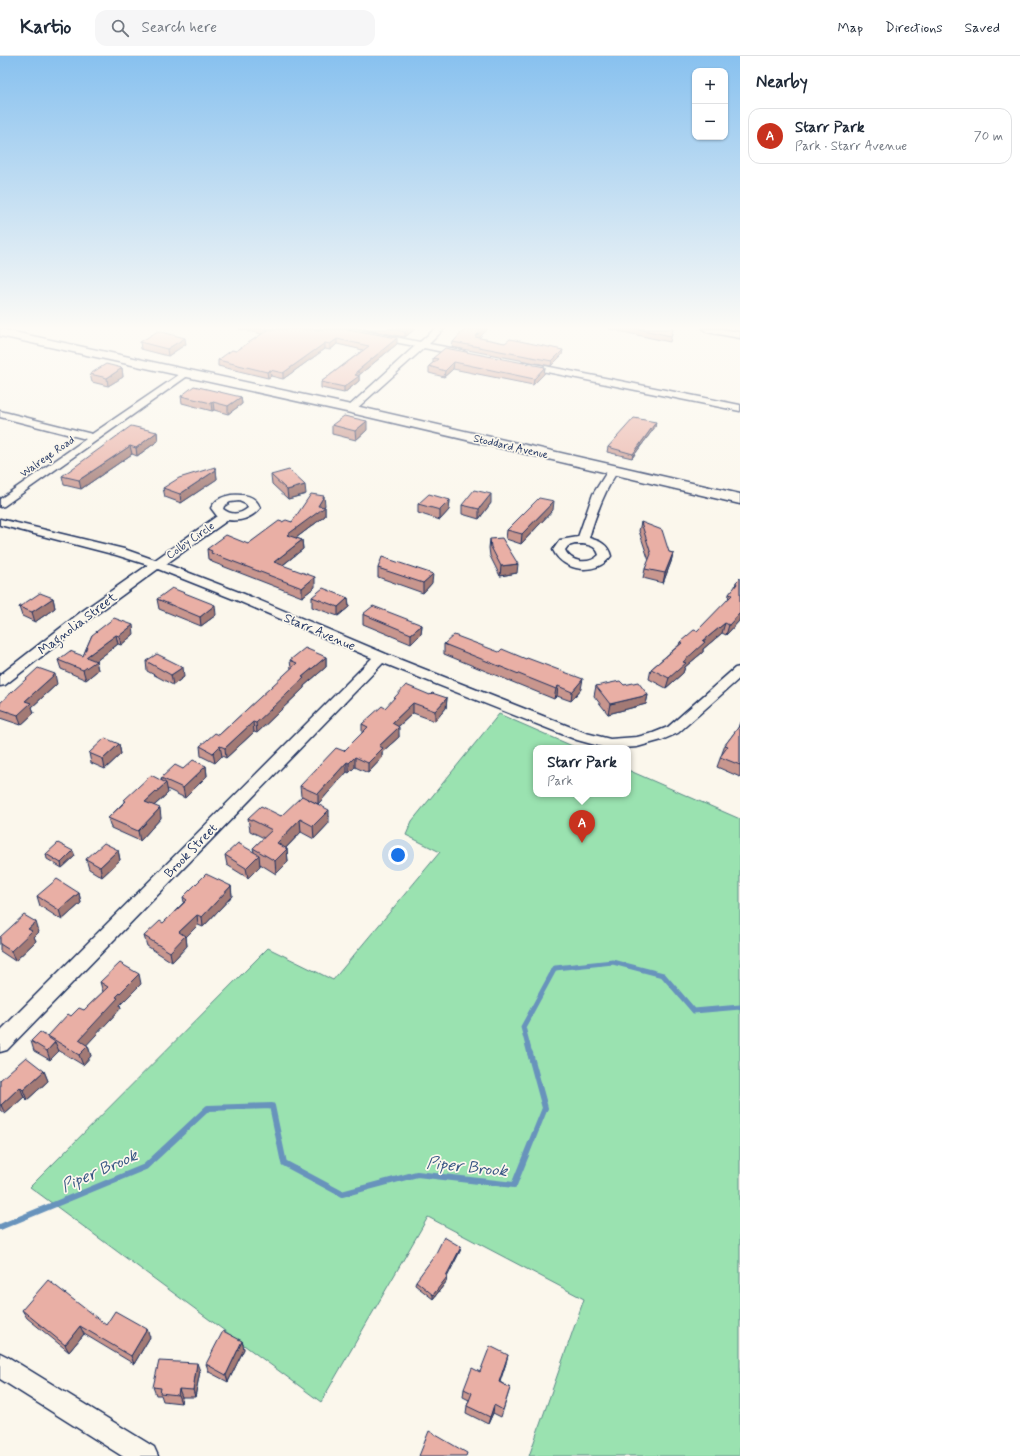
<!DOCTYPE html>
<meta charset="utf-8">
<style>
body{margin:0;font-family:Mynerve,sans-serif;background:#f6f6f7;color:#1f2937}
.controls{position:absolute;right:12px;top:12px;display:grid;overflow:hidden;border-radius:8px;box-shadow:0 1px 3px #0004}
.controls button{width:36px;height:36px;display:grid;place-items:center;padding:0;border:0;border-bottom:1px solid #e0e1e3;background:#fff;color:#1f2937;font:20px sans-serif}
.you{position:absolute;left:398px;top:799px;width:14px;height:14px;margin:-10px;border:3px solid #fff;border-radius:50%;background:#1a73e8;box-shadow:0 0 0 6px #1a73e833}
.badge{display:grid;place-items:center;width:26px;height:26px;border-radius:50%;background:#c8321e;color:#fff;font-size:13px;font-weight:700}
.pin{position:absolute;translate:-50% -33px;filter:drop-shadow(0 1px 2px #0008)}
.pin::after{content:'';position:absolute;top:21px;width:14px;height:12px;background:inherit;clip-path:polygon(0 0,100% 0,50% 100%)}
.popup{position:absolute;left:533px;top:689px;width:98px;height:52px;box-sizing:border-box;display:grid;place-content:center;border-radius:8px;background:#fff;filter:drop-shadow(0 1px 3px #0005);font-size:13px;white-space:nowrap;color:#747a83}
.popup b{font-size:15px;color:#1f2937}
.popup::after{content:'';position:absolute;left:50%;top:100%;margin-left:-8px;border:8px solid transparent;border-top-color:#fff}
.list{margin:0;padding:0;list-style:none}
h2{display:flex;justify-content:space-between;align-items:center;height:52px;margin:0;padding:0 16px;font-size:17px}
h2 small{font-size:13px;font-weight:400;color:#747a83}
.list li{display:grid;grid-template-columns:26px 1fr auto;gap:12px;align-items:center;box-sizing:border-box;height:56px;margin:0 8px 8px;padding:0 8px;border:1px solid #e0e1e3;border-radius:12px}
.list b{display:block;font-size:15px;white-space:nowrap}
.list p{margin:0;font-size:13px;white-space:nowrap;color:#747a83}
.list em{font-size:13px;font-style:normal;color:#747a83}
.icon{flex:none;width:22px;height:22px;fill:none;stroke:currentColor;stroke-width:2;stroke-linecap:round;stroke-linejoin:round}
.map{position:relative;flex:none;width:740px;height:1400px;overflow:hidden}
header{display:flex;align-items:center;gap:24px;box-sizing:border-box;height:56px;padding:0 20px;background:#fff;border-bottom:1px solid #e0e1e3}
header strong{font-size:19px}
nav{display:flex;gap:22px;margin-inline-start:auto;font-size:14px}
.search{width:280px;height:36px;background:#f6f6f7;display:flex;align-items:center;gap:10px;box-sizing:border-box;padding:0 14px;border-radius:12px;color:#747a83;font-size:15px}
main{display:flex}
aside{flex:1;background:#fff}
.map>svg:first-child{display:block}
</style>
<header>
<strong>Kartio</strong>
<div class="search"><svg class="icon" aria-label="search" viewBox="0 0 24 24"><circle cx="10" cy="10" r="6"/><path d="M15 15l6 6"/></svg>Search here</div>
<nav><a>Map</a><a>Directions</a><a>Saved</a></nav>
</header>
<main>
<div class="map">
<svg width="740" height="1400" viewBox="0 0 740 1400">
<rect width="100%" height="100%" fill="#fbf7ec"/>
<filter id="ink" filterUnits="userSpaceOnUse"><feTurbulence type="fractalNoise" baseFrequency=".025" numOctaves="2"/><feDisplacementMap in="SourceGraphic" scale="8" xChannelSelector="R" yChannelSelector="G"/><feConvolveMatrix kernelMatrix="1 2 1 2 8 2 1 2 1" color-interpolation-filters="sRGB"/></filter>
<g filter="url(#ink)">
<path fill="#9ae2b0" stroke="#5a8887" d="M499 658 577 692H536V738H628V714L740 763V1400H529L584 1243 428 1161 321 1346 30 1131 268 892 333 924 440 796 406 779 412 765Z"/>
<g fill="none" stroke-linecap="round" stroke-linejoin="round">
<path stroke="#6793bc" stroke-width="5" d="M530 998 523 971 555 912 613 906 663 919 694 955 740 951"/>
<path stroke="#6793bc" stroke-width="6" d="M0 1171 145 1111 208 1052 272 1050 284 1107 342 1138 417 1118 514 1129 545 1052 530 997"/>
<g stroke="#1b2f5e" stroke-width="3">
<path id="street" d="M338 273H355L420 286 435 273H444L429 288 462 294 467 297 462 300 424 292 354 355H348L346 353 348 351 415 290 342 276Z
M703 273H721L740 276V282L707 276Z
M525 306 740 349V355L522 311 520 309 522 307Z
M186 314 191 317 189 319 4 450 0 451V443L86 383 0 361V355L92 378Z
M614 410 619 413C605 434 596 457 589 482 600 485 608 488 611 500 597 520 563 516 553 494L560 484 578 481 593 438 610 411ZM575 488C585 488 596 488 599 499 589 509 571 507 565 494L568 490Z
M231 439C243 438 256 439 260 452 252 462 240 466 228 464L166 508 244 538 386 598 586 677 610 683 637 681 653 677 668 671 735 612 740 611V622L678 677 662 684 637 691 623 692H606L577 684 383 607 7 994 0 996V975L372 602 236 544 158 513 91 562 5 629 0 630V619L81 556 148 509 116 499 0 469V463L124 493 155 504 217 460 211 452C216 443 222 441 231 439ZM239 445 246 448 248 452C241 458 232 460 223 453L224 450 230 446Z
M0 1297 8 1301 154 1391 158 1400H122L0 1323Z"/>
</g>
<g stroke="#1b2f5e" stroke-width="3">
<path id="secondary" d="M0 273 351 349 740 438V448L351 357 0 280Z"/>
</g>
<use href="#street" fill="#fbf7ec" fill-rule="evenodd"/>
<use href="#secondary" fill="#fbf7ec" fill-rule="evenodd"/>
</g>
<path fill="#c8968e" stroke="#1b2f5e" d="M239 273H348L397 288 359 319V325L344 337 321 332V326L363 294 337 288 330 294 325 293 283 323 271 320 268 322 218 310V304L236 295 262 278Z
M363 273H415L405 281Z
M488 273 479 282 562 299 551 310 452 291 453 286Z
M609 273H673L670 286Z
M140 286 186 288 168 300 141 293Z
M433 302 545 311 544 318 533 329 453 313 444 321 429 317V310L433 307Z
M122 312 123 321 108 330 92 326 90 318Z
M181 340 241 341 242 348 228 358 214 354 212 355 182 347Z
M656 366 655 371 632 402 607 396 608 391Z
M332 369 367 374 356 384 332 378Z
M157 376 158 385 137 400 132 398 81 433 64 429 62 420Z
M216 414 217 423 181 447 165 441 163 432Z
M271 419 306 438 288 443 272 428Z
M450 444 449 454 440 464 418 457V448Z
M491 447 479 463 462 458V449Z
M325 449 324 451H325V460L296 482 302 484 303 493 283 509 315 531 302 541 212 506 211 504 208 503 207 493 248 488 282 466H292Z
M553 454 521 488 506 483 507 474Z
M641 466 669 496 673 497 671 506 663 527 643 522 645 513 649 505 639 475Z
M490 483 517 517 500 520 490 500 489 492Z
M378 512 432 527 423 537 378 521Z
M740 522V561L739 565 726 579 722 577 703 593V596L685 611 683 617 666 632 649 623 651 613 679 589 680 586 697 575 728 544 729 538 735 531 736 526Z
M312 541 348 542 349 551 338 560 312 551Z
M53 542 55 552 35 566 22 560 19 551Z
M157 543 216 559 201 570 159 553Z
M363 558 422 569 421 578 411 588 363 568Z
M134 578 121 589 118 588 96 605 98 614 86 624 61 613 58 604 83 600 92 579Z
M444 588 581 633 571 645 557 640 554 643 444 598Z
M326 601V611L304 630V632L257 677 254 676 226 702 222 700 215 707 201 700 200 690 219 679 291 613 290 604Z
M146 605 184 621 173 629 147 615Z
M57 628 32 651 34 657 21 669 0 662V647Z
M624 629 648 639 646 648 608 658 594 640 596 630Z
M430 639 447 642 446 652 435 665 413 657 398 671 399 681 382 696V702L368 717 355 711 349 717 347 716 318 748 301 740 300 730 344 695 362 677V668L385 652Z
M740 666V721L717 711 725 689 738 672Z
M119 688 121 698 105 713 91 707 89 697Z
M206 710 207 720 185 742 167 733 168 737 154 750 161 762 140 785 111 772 108 762 124 746V744L162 725 161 722 183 713Z
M281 760 329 767 314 783 301 776 286 792 287 793 288 806 276 818 260 808V810L248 822 227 809 225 799 254 796 253 792 264 782 250 775 248 762Z
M118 794 120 804 102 821 89 813 86 803Z
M46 798 75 800 62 812 47 803Z
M231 830 232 840 203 871 198 869 186 881 187 890 172 906 147 890 144 880 163 867 184 846 183 841Z
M79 837 81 847 62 864 40 850 37 840Z
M39 876 34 881 36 885 15 905 0 895V881Z
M100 926 141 928 120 949 121 952 86 989 88 990 91 1000 83 1009 58 994 59 995 50 1004 34 995 31 985 48 981V980L71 960 84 954 103 936Z
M44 1015 48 1025 27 1044 24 1041 5 1058 0 1054V1024Z
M461 1191 460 1195 447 1221 446 1226 433 1243 415 1229 416 1225Z
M22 1254 106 1269 150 1281 134 1308 84 1278 69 1296 27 1262Z
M242 1285 244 1293 228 1326 209 1316 206 1308Z
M506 1307 500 1326 510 1332 501 1361 493 1357 488 1368 466 1357 467 1350 469 1344 463 1341 464 1333 480 1316Z
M200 1315 195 1341H182L181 1347 163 1345 161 1339H156L153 1331Z"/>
<path fill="#a37a74" stroke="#1b2f5e" d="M408 273H415L405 281V276Z
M483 273H488L475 286V281Z
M185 282 186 288 168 300 167 293Z
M397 282V288L359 319V325L344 337V331L356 316Z
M337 283V288L330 294V288Z
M325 287V293L283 323V317Z
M563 294 562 299 551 310 552 305Z
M454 306 453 313 444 321 445 315Z
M545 311 544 318 533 329 534 323Z
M122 312 123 321 108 330 107 322Z
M270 314 271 320 268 322 267 316Z
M241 341 242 348 228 358V350Z
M213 346 214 354 212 355 211 347Z
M367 365V374L356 384 355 375Z
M656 366 655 371 632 402 633 398Z
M157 376 158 385 137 400 136 392Z
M130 390 132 398 81 433 79 424Z
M216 414 217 423 181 447 180 438Z
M305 429 306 438 288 443 287 434Z
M491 438V447L479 463V453Z
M324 440 325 449 323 452 325 451V460L288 488 287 479 318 450Z
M450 444 449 454 440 464V454Z
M554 445 553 454 521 488 522 478Z
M302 484 303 493 275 515 274 506Z
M673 497 671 506 663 527 665 517Z
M518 508 517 517 500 520 501 510Z
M433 518 432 527 423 537V527Z
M315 521V531L302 541V532Z
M53 542 55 552 35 566 32 556Z
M348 542 349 551 338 560V551Z
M215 549 216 559 201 570 200 561Z
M740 556V561L739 565 726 579 729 569Z
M725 567 722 577 703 593V596L685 611 683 617 666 632 669 622 683 606 703 585Z
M133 569 134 578 121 589 119 580Z
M422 569 421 578 411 588V578Z
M116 579 118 588 96 605 98 614 86 624 83 614 86 601Z
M326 601V611L304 630V632L257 677 256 667 302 621Z
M183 611 184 621 173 629 171 619Z
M55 618 57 628 32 651 34 657 21 669 18 659 25 645Z
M583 623 581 633 571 645 572 636Z
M558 630 557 640 554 643 556 633Z
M648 639 646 648 608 658 610 648Z
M447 642 446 652 435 665V655Z
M413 647V657L391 677 392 667Z
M253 666 254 676 226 702 225 692Z
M399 671V681L382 696V702L368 717V707L379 690Z
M119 688 121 698 105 713 103 703Z
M220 690 222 700 215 707 213 697Z
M355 701V711L349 717V707Z
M347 706V716L318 748V738Z
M206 710 207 720 185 742 183 732Z
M166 727 168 737 147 756 145 746Z
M160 752 161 762 140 785 138 775Z
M329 754V767L314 783 313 770Z
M300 763 301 776 278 800 277 787Z
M287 793 288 806 276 818 275 805Z
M118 794 120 804 102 821 100 811Z
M73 795 75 800 62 812 61 807Z
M259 799 260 810 248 822 246 812Z
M231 830 232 840 203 871 202 861Z
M79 837 81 847 62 864 59 854Z
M197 859 198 869 186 881 187 890 172 906 170 896 179 876Z
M36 866 39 876 34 881 36 885 15 905 11 895 28 873Z
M139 918 141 928 120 949 121 952 82 994 79 984 116 941Z
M55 986 59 995 50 1004 47 995Z
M88 990 91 1000 83 1009 79 999Z
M44 1015 48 1025 27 1044 23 1034Z
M20 1031 24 1041 5 1058 1 1049Z
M461 1191 460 1195 447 1221 446 1226 433 1243V1239L446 1220Z
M80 1270 84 1278 69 1296 65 1289Z
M147 1273 150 1281 134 1308 131 1300Z
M242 1285 244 1293 228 1326 226 1319Z
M508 1299 506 1307 497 1333 499 1326Z
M197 1307 200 1315 195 1341 193 1334Z
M179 1333 182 1341 181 1347 178 1339Z
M494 1349 493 1357 488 1368 490 1361Z"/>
<path fill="#e9afa5" stroke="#1b2f5e" d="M265 273H348L397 282 356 316H359L355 319 359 320 344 331 321 326 369 290 337 283 330 288 325 287 283 317 270 314 267 316 218 304 232 294 236 295 268 274Z
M391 273H408L405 276Z
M465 273H483L475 281 505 287 510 283 563 294 552 305 453 286Z
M638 273H673L671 280Z
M158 275 185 282 167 293 140 286Z
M445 292 545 311 534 323 454 306 445 315 429 310 438 303 433 302Z
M106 308 122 312 107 322 90 318Z
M194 330 241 341 228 350 213 346 211 347 181 340Z
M344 360 367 365 355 375 332 369Z
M634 362 656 366 633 398 608 391Z
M131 370 157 376 136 392 130 390 79 424 62 420Z
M215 411 216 414 180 438 163 432 179 422Z
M289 414 305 429 287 434 271 419Z
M474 434 491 438 479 453 462 449Z
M311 438 324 440 318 450 325 451 287 479 302 484 274 506 315 521 302 532 211 497 212 495 207 493 226 479 248 488 279 465 282 466 286 464 292 466Z
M429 438 450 444 440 454 418 448Z
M539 442 554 445 522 478 507 474Z
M641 466 662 474 669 496 673 497 665 517 645 513 651 498Z
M502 482 518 508 501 510 491 491 490 483Z
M382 501 433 518 423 527 378 512Z
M740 522V557L729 569 725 567 703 585 705 586 683 606 686 607 669 622 651 613 682 587 680 586 694 574 697 575 732 539 729 538 737 528 736 526Z
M172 532 215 549 200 561 157 543Z
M323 532 348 542 338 551 312 541Z
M40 537 53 542 32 556 19 551Z
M373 550 422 569 411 578 363 558Z
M114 562 133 569 119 580 116 579 86 601 96 605 83 614 58 604 70 595 83 600 92 579Z
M454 579 499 596 502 593 526 603 527 602 583 623 572 636 558 630 556 633 444 588Z
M305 592 326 601 302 621 304 622 256 667 253 666 225 692 220 690 213 697 200 690 215 677 219 679 297 607 290 604Z
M157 598 183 611 171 619 146 605Z
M38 612 55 618 25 645 31 647 18 659 0 653V647Z
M620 625 624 629 638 626 648 639 610 648 596 630Z
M406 629 430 639 432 637 447 642 435 655 413 647 392 667 399 671 379 690 383 692 368 707 355 701 349 707 347 706 318 738 300 730 336 692 344 695 368 671 362 668 382 650 385 652Z
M740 669V709L720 701 728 690 725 689Z
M105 682 119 688 103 703 89 697Z
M193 704 206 710 183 732 161 722 175 709 183 713Z
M151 719 166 727 145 746 160 752 138 775 108 762 126 745 124 744Z
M302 740 329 754 313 770 300 763 277 787 287 793 275 805 253 792 272 774 248 762 261 750 281 760Z
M58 787 73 795 61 807 46 798Z
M104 787 118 794 100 811 86 803Z
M238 787 259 799 246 812 225 799Z
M206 818 231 830 202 861 197 859 179 876 185 880 170 896 144 880 160 865 163 867 187 844 183 841Z
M57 823 79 837 59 854 37 840Z
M24 859 36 866 28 873 32 875 11 895 0 888V881Z
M120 907 139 918 116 941 118 942 79 984 88 990 79 999 48 980 68 958 71 960 79 952 84 954 108 931 100 926Z
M40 976 55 986 47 995 31 985Z
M26 1001 44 1015 23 1034 20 1031 1 1049H0V1024Z
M444 1181 461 1191 446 1220 447 1221 433 1239 416 1225 435 1199Z
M48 1224 106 1269 115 1255 147 1273 131 1300 80 1270 65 1289 22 1254Z
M223 1275 242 1285 226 1319 206 1308Z
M490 1290 508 1299 499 1326 510 1332 503 1354 494 1349 490 1361 467 1350 472 1337 464 1333 472 1312 480 1316Z
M159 1305 197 1307 193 1334 179 1333 178 1339 160 1337 161 1332 153 1331Z
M429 1375 467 1397 466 1400H419Z"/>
</g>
<linearGradient id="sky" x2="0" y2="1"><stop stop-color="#88c1ef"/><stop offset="0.58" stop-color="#fdfbf6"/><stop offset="1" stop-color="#fdfbf6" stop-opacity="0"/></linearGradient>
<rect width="740" height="469" fill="url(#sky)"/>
<g text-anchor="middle" stroke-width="3.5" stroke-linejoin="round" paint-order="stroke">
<g font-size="11" fill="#1b2f5e" stroke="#fbf7ec">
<text transform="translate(511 390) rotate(13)" y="4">Stoddard Avenue</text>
<text transform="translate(47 400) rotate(-35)" y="4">Walrege Road</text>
<text transform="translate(190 484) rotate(-35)" y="4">Colby Circle</text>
</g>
<g font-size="13" fill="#1b2f5e" stroke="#fbf7ec">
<text transform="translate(77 567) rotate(-37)" y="5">Magnolia Street</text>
<text transform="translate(320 575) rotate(23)" y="5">Starr Avenue</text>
<text transform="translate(190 794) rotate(-46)" y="5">Brook Street</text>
</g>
<g font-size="17" font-style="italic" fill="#3a5885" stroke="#fbf7ec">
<text transform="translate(467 1110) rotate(6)" y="6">Piper Brook</text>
<text transform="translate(99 1114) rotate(-24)" y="6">Piper Brook</text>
</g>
</g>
</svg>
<div class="controls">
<button>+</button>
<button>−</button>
</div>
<div class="you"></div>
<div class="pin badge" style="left:582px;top:787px">A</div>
<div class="popup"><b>Starr Park</b>Park</div>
</div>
<aside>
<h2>Nearby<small></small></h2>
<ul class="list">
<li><span class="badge">A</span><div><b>Starr Park</b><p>Park · Starr Avenue</p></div><em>70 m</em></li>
</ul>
</aside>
</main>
